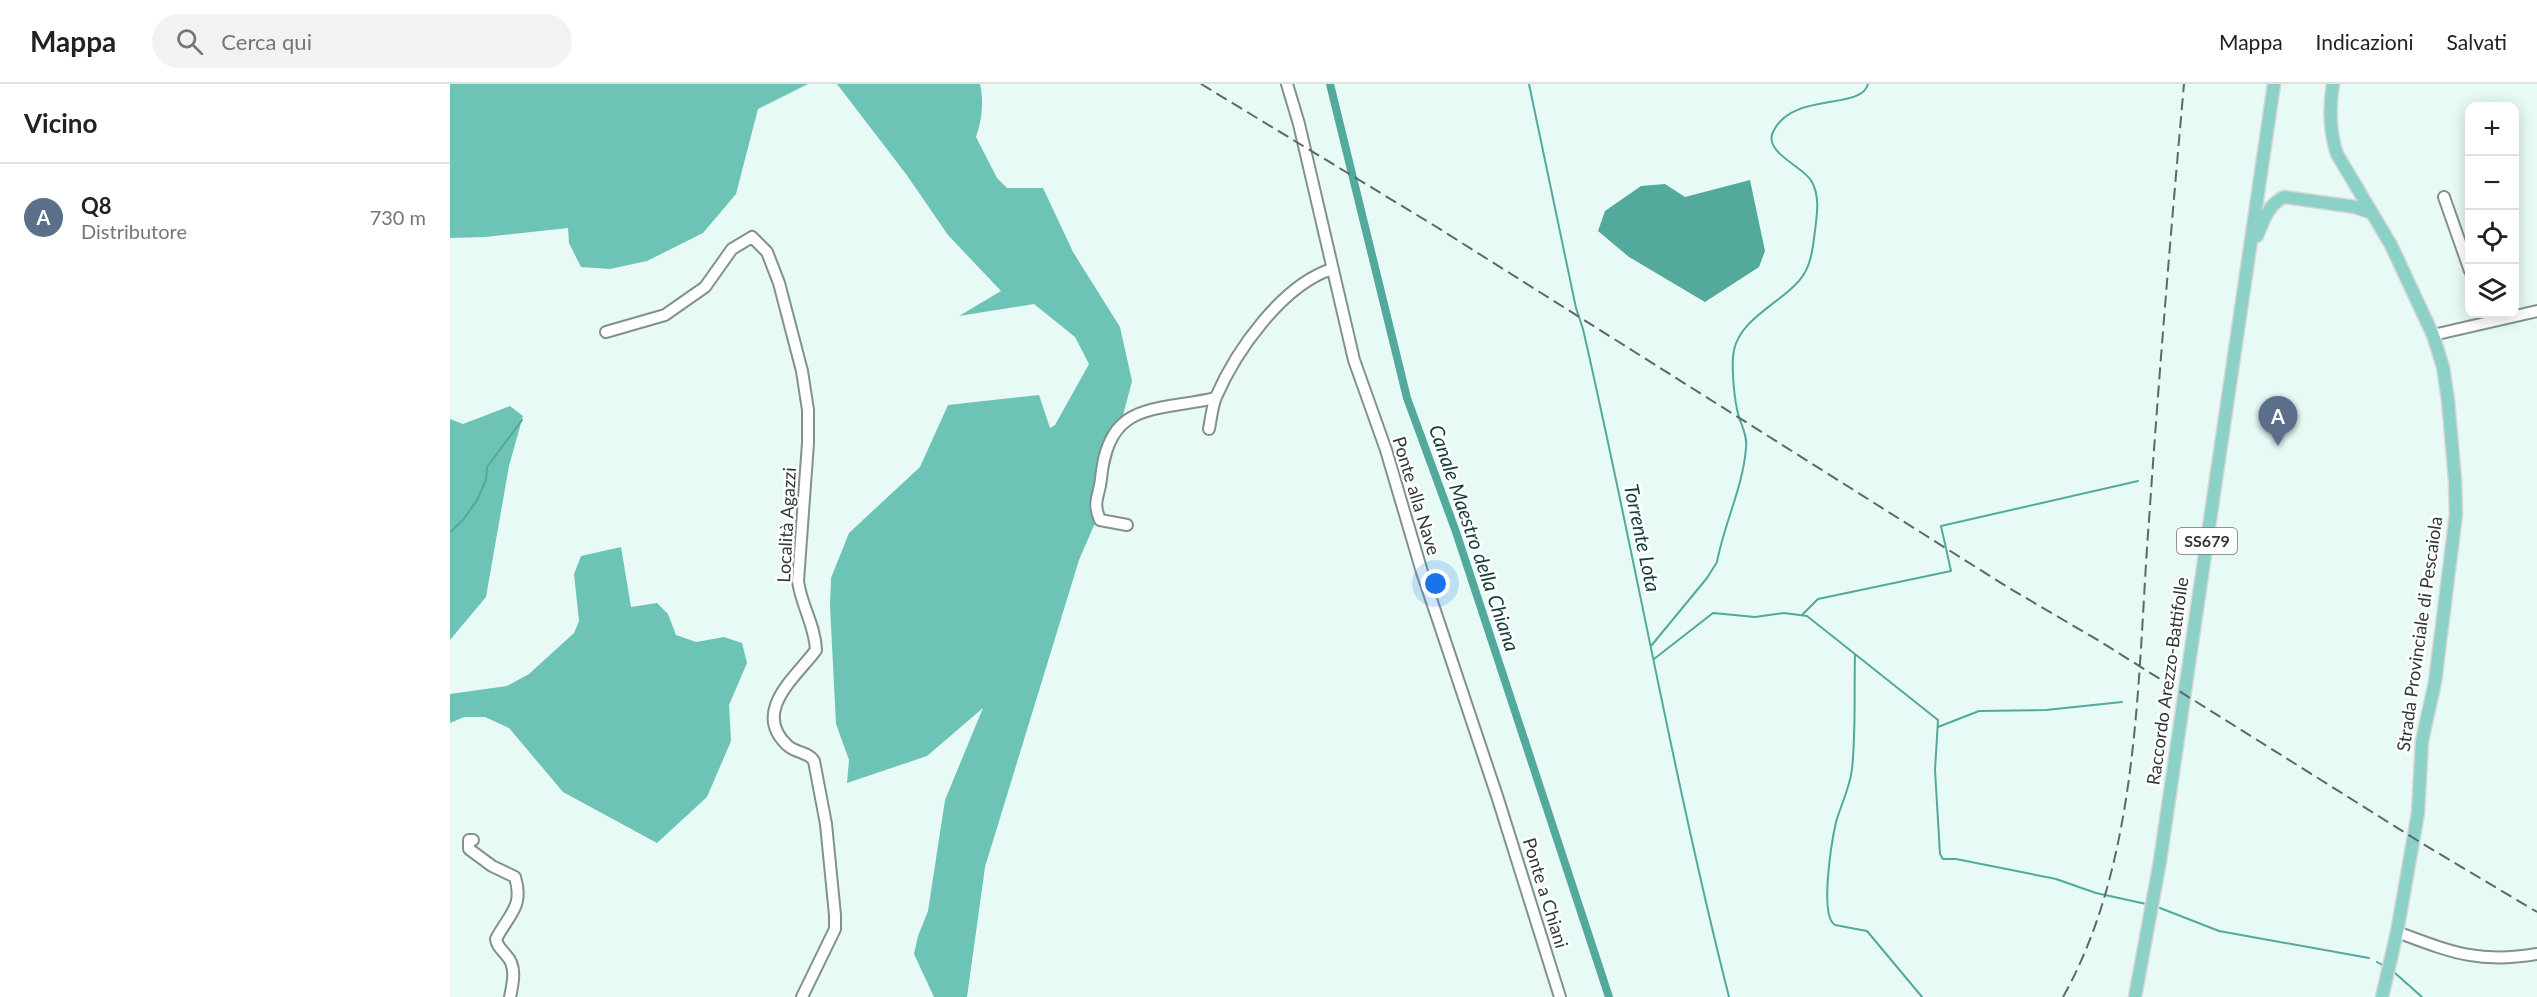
<!DOCTYPE html>
<html lang="it">
<meta charset="utf-8">
<style>
body{margin:0;font-family:Lato,sans-serif;background:#f2f2f2;color:#222}
.controls{position:absolute;right:18px;top:18px;display:grid;overflow:hidden;border-radius:12px;box-shadow:0 3px 15px #0003}
.controls button{width:54px;height:54px;display:grid;place-items:center;padding:0;border:0;border-bottom:2px solid #e0e0e0;background:#fff;color:#222;font:30px sans-serif}
.you{position:absolute;left:986px;top:500px;width:21px;height:21px;margin:-15px;border:4px solid #fff;border-radius:50%;background:#1a73e8;box-shadow:0 0 0 9px #1a73e833}
.badge{display:grid;place-items:center;width:39px;height:39px;border-radius:50%;background:#d93025;color:#fff;font-size:20px;font-weight:700}
.pin{position:absolute;translate:-50% -50px;filter:drop-shadow(0 2px 3px #0008)}
.pin::after{content:'';position:absolute;top:32px;width:21px;height:18px;background:inherit;clip-path:polygon(0 0,100% 0,50% 100%)}
.list{margin:0;padding:0;list-style:none}
h2{display:flex;justify-content:space-between;align-items:center;height:78px;margin:0;padding:0 24px;font-size:26px}
h2 small{font-size:20px;font-weight:400;color:#767676}
.list li{display:grid;grid-template-columns:39px 1fr auto;gap:18px;align-items:center;box-sizing:border-box;height:108px;padding:0 24px;border-top:2px solid #e0e0e0}
.list b{display:block;font-size:22px;white-space:nowrap}
.list p{margin:0;font-size:20px;white-space:nowrap;color:#767676}
.list em{font-size:20px;font-style:normal;color:#767676}
.icon{flex:none;width:33px;height:33px;fill:none;stroke:currentColor;stroke-width:2;stroke-linecap:round;stroke-linejoin:round}
.map{position:relative;flex:none;width:2087px;height:913px;overflow:hidden}
header{display:flex;align-items:center;gap:36px;box-sizing:border-box;height:84px;padding:0 30px;background:#fff;border-bottom:2px solid #e0e0e0}
header strong{font-size:28px}
nav{display:flex;gap:33px;margin-inline-start:auto;font-size:21px}
.search{width:420px;height:54px;background:#f2f2f2;display:flex;align-items:center;gap:15px;box-sizing:border-box;padding:0 21px;border-radius:33px;color:#767676;font-size:22px}
main{display:flex}
aside{flex:1;background:#fff}
.map>svg:first-child{display:block}
</style>
<header>
<strong>Mappa</strong>
<div class="search"><svg class="icon" aria-label="search" viewBox="0 0 24 24"><circle cx="10" cy="10" r="6"/><path d="M15 15l6 6"/></svg>Cerca qui</div>
<nav><a>Mappa</a><a>Indicazioni</a><a>Salvati</a></nav>
</header>
<main>
<aside>
<h2>Vicino<small></small></h2>
<ul class="list">
<li><span class="badge" style="background:#5c6f8a">A</span><div><b>Q8</b><p>Distributore</p></div><em>730 m</em></li>
</ul>
</aside>
<div class="map">
<svg width="2087" height="913" viewBox="0 0 2087 913">
<rect width="100%" height="100%" fill="#e7faf6"/>
<path fill="#6dc3b5" d="M0 0H358L308 25 286 110 253 149 197 177 160 185 131 183 119 159 118 144 35 153 0 154Z
M387 0H530C534 18 532 36 526 53L547 94 557 104H593L623 168 670 243 682 297 645 439 629 476 535 783 517 913H484L464 870 468 852 478 827 495 716 533 624 477 672 397 699 399 676 386 640 380 522 381 494 399 449 470 383 498 321 589 311 600 344 605 341 639 280 625 253 584 220 509 232 551 207 498 151 456 90Z
M60 322 73 332 59 382 36 513 0 556V335L13 340Z
M171 463 181 523 207 519 218 530 226 551 246 558 274 553 292 559 297 579 279 621 281 657 257 713 207 759 113 708 59 644 35 633H14L0 639V610L57 602 79 590 124 549 129 537 124 490 131 472Z"/>
<path fill="#52a99c" d="M1300 96 1315 167 1309 183 1255 218 1179 173 1148 147 1155 127 1191 102 1215 100 1235 113Z"/>
<g fill="none" stroke-linecap="round" stroke-linejoin="round">
<path stroke="#52a99c" stroke-width="2" d="M1079 0 1126 224 1133 245C1184 467 1223 692 1279 913
M0 448 13 436 27 416 36 396 37 383 72 336
M1352 531 1368 515 1501 487 1491 442 1688 397
M1201 562 1257 494 1267 478C1274 440 1293 403 1296 364 1298 350 1289 338 1287 325 1284 311 1281 280 1284 266 1291 232 1338 216 1354 190 1362 177 1363 161 1365 147 1367 130 1370 113 1362 98 1355 83 1313 69 1323 48 1342 7 1411 27 1418 0
M1405 570C1404 608 1406 647 1402 685 1400 703 1391 721 1386 738 1382 756 1369 832 1385 841L1417 847 1472 913
M1204 575 1263 529 1305 533 1334 529 1357 532 1488 636 1485 686 1490 770 1493 775H1506L1606 795 1646 809 1696 820
M1488 643 1529 627 1596 626 1672 618
M1710 824 1769 847 1919 874
M1927 878 1934 882
M1945 889 1972 913"/>
<path stroke="#52a99c" stroke-width="8" d="M880 0 957 314 1006 448 1159 913"/>
<g stroke="#81928e" stroke-width="14">
<path id="minor" d="M837 0 849 40 904 276 936 366 972 488 1048 715 1110 913
M1994 113 2020 187
M156 248 215 231 255 203 282 165 302 153 317 168 329 199 352 287 358 326V359L348 497C351 521 365 541 366 566 347 592 301 627 337 661 345 669 359 668 364 677L376 740 385 831V845L352 913
M1983 251 2087 227
M759 345C761 335 762 323 766 313 786 267 832 201 882 185
M677 441 650 436C642 417 649 414 651 395 658 316 705 328 765 314
M23 756H19V765L42 782 65 793C74 823 59 830 46 855 47 862 51 865 56 871 67 882 63 899 60 913
M1947 848C2001 868 2028 880 2087 870"/>
</g>
<g stroke="#d6d7d7" stroke-width="15">
<path id="major" d="M1883 0C1879 24 1879 46 1887 70L1941 161 1983 251 1993 283 1998 316 2005 396 2006 430 1985 598 1972 657 1968 729 1947 848 1932 913
M1807 152C1814 136 1817 122 1834 113L1905 123 1922 129
M1685 913 1710 777 1824 0"/>
</g>
<use href="#minor" stroke="#fff" stroke-width="10"/>
<use href="#major" stroke="#8bd1c7" stroke-width="12"/>
<path stroke="#5e6866" stroke-width="2" stroke-dasharray="12 6" stroke-linecap="butt" d="M751 0 985 142 1559 504 1651 558 1973 760 2087 828
M1613 913C1691 774 1687 592 1699 436 1709 291 1721 145 1734 0"/>
</g>
<g text-anchor="middle" stroke-width="5" stroke-linejoin="round" paint-order="stroke">
<rect fill="#fff" stroke="#6f7473" stroke-width="1.5" x="1727" y="444" width="60" height="26" rx="4.5"/>
<g font-size="16" font-weight="bold" fill="#313837">
<text x="1757" y="463">SS679</text>
</g>
<g font-size="18" fill="#313837" stroke="#fff">
<text transform="translate(966 412) rotate(73)" y="6">Ponte alla Nave</text>
<text transform="translate(337 441) rotate(-87)" y="6">Località Agazzi</text>
<text transform="translate(1970 550) rotate(-82)" y="6">Strada Provinciale di Pescaiola</text>
<text transform="translate(1718 597) rotate(-82)" y="6">Raccordo Arezzo-Battifolle</text>
<text transform="translate(1095 809) rotate(73)" y="6">Ponte a Chiani</text>
</g>
<g font-size="20" font-style="italic" fill="#153d38" stroke="#fff">
<text transform="translate(1024 454) rotate(71)" y="7">Canale Maestro della Chiana</text>
<text transform="translate(1192 454) rotate(78)" y="7">Torrente Lota</text>
</g>
</g>
</svg>
<div class="controls">
<button>+</button>
<button>−</button>
<button><svg class="icon" aria-label="locate" viewBox="0 0 24 24"><circle cx="12" cy="12" r="6"/><path d="M12 2v4M12 18v4M2 12h4M18 12h4"/></svg></button>
<button><svg class="icon" aria-label="layers" viewBox="0 0 24 24"><path d="M12 4l9 5-9 5-9-5zM3 14l9 5 9-5"/></svg></button>
</div>
<div class="you"></div>
<div class="pin badge" style="left:1828px;top:362px;background:#5c6f8a">A</div>
</div>
</main>
